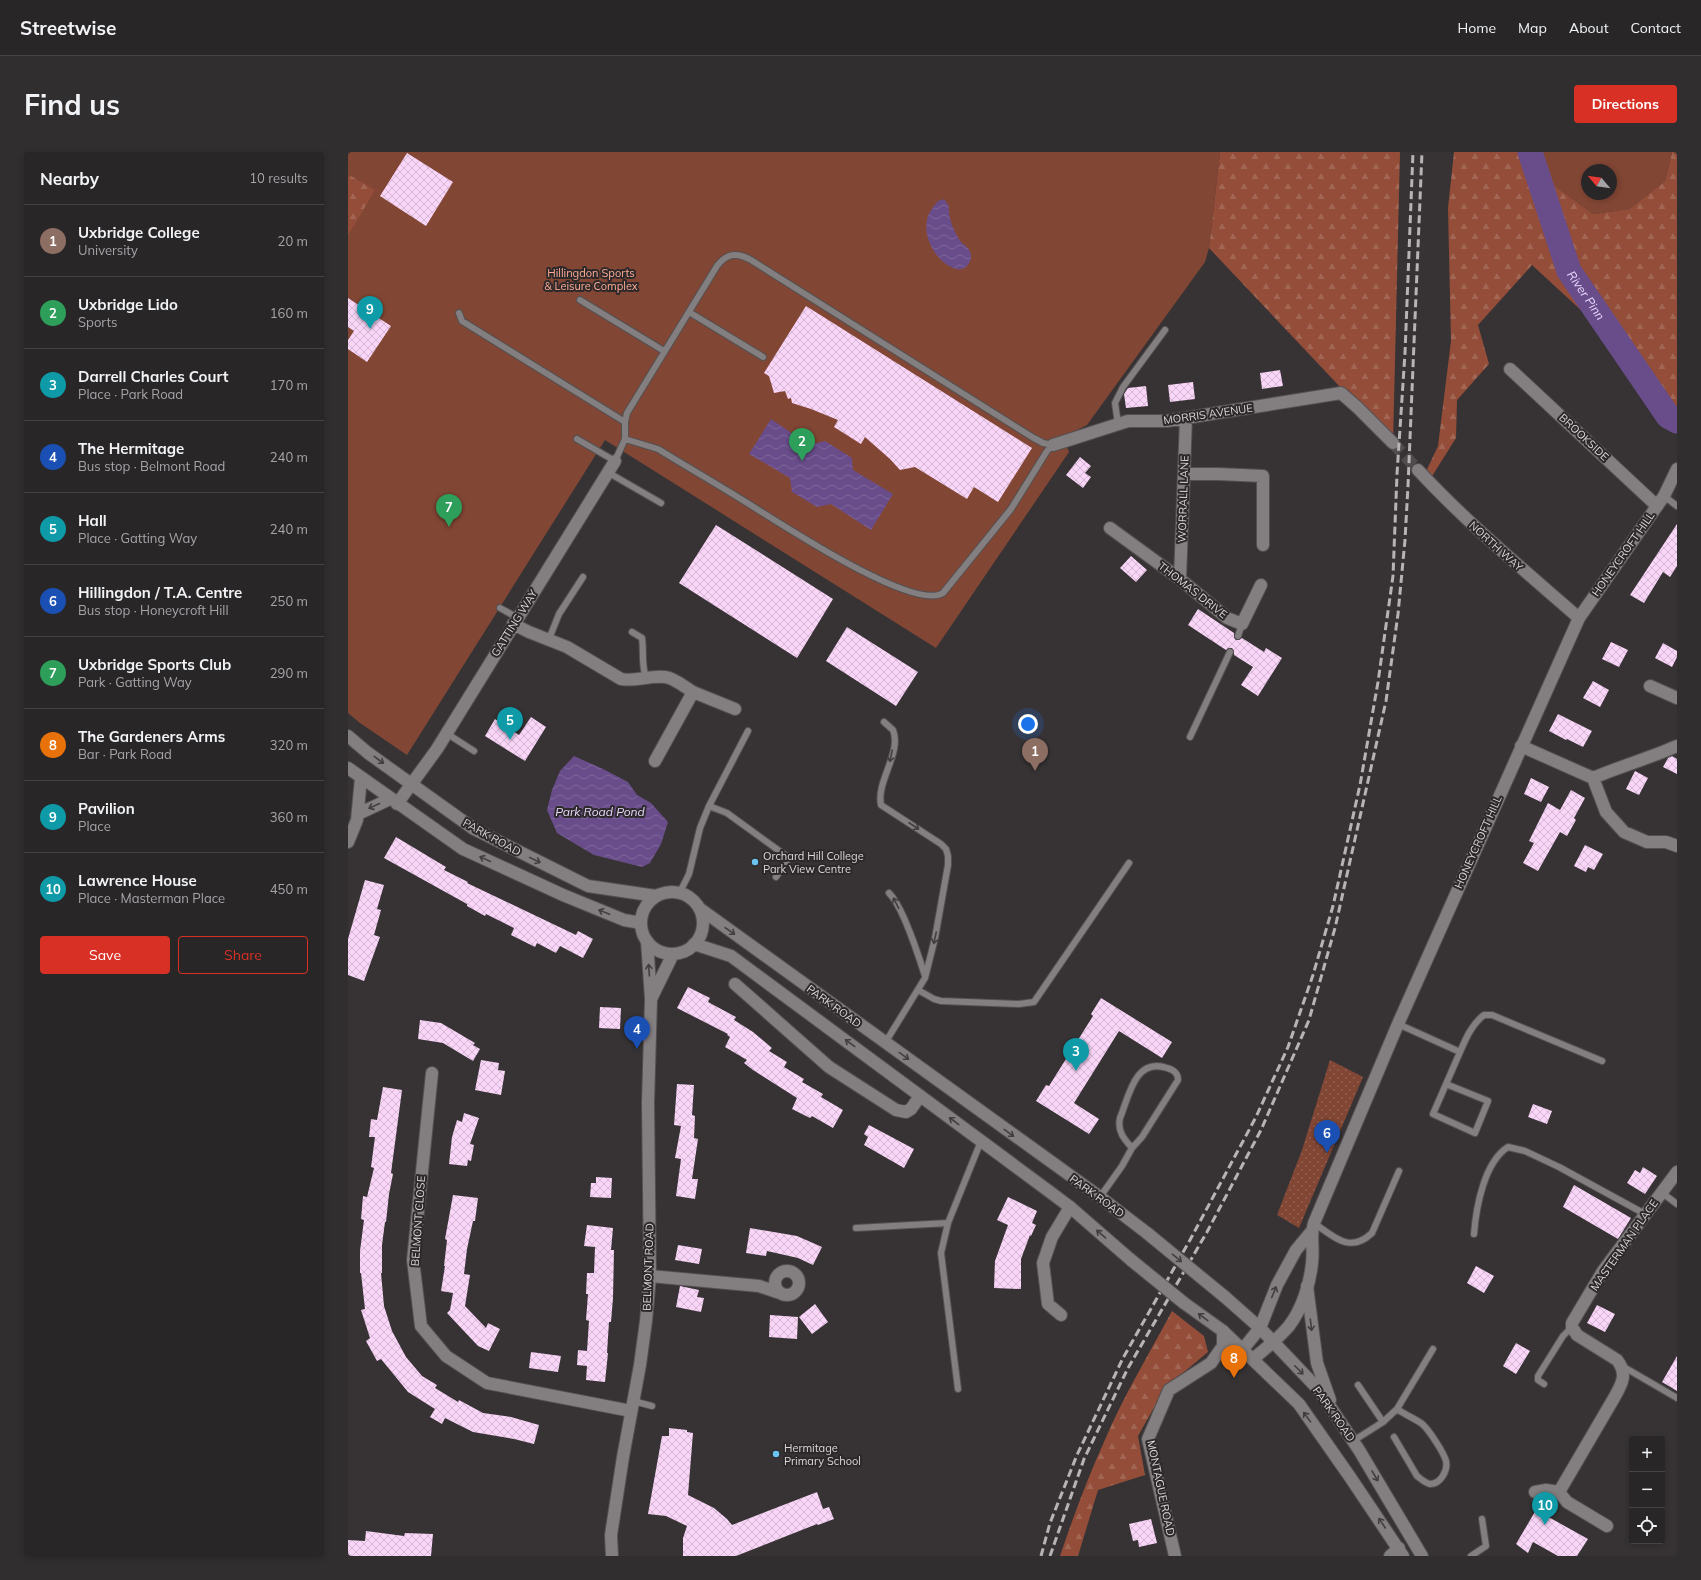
<!DOCTYPE html>
<meta charset="utf-8">
<style>
body{margin:0;font-family:Mulish,sans-serif;background:#312e30;color:#f1f3f6}
.controls{position:absolute;right:12px;bottom:12px;display:grid;overflow:hidden;border-radius:4px;box-shadow:0 2px 6px #0003}
.controls button{width:36px;height:36px;display:grid;place-items:center;padding:0;border:0;border-bottom:1px solid #454345;background:#292628;color:#f1f3f6;font:20px sans-serif}
.compass{position:absolute;left:1233px;top:12px;width:36px;height:36px;border-radius:50%;background:#292628;box-shadow:0 2px 6px #0003;rotate:299deg}
.you{position:absolute;left:680px;top:572px;width:14px;height:14px;margin:-10px;border:3px solid #fff;border-radius:50%;background:#1a73e8;box-shadow:0 0 0 6px #1a73e833}
.badge{display:grid;place-items:center;width:26px;height:26px;border-radius:50%;background:#d93025;color:#fff;font-size:13px;font-weight:700}
.pin{position:absolute;translate:-50% -33px;filter:drop-shadow(0 1px 2px #0008)}
.pin::after{content:'';position:absolute;top:21px;width:14px;height:12px;background:inherit;clip-path:polygon(0 0,100% 0,50% 100%)}
.list{margin:0;padding:0;list-style:none}
h2{display:flex;justify-content:space-between;align-items:center;height:52px;margin:0;padding:0 16px;font-size:17px}
h2 small{font-size:13px;font-weight:400;color:#a5a5a8}
.list li{display:grid;grid-template-columns:26px 1fr auto;gap:12px;align-items:center;box-sizing:border-box;height:72px;padding:0 16px;border-top:1px solid #454345}
.list b{display:block;font-size:15px;white-space:nowrap}
.list p{margin:0;font-size:13px;white-space:nowrap;color:#a5a5a8}
.list em{font-size:13px;font-style:normal;color:#a5a5a8}
.actions{display:flex;gap:8px;padding:12px 16px}
.actions a{flex:1;padding:9px 0;border:1px solid #d93025;border-radius:4px;text-align:center;font-size:14px;color:#d93025}
.actions .main{background:#d93025;color:#fff}
.icon{flex:none;width:22px;height:22px;fill:none;stroke:currentColor;stroke-width:2;stroke-linecap:round;stroke-linejoin:round}
.map{position:relative;flex:none;width:1329px;height:1404px;overflow:hidden;border-radius:4px}
header{display:flex;align-items:center;gap:24px;box-sizing:border-box;height:56px;padding:0 20px;background:#292628;border-bottom:1px solid #454345}
header strong{font-size:19px}
nav{display:flex;gap:22px;margin-inline-start:auto;font-size:14px}
.intro{display:flex;align-items:center;justify-content:space-between;box-sizing:border-box;height:96px;padding:0 24px}
h1{margin:0;font-size:28px}
.button{padding:10px 18px;border-radius:4px;background:#d93025;color:#fff;font-size:14px;font-weight:700}
main{display:flex;gap:24px;padding:0 24px}
aside{flex:1;background:#292628;border-radius:4px;box-shadow:0 2px 6px #0003}
.map>svg:first-child{display:block}
</style>
<header>
<strong>Streetwise</strong>
<nav><a>Home</a><a>Map</a><a>About</a><a>Contact</a></nav>
</header>
<div class="intro"><h1>Find us</h1><a class="button">Directions</a></div>
<main>
<aside>
<h2>Nearby<small>10 results</small></h2>
<ul class="list">
<li><span class="badge" style="background:#8d6e63">1</span><div><b>Uxbridge College</b><p>University</p></div><em>20 m</em></li>
<li><span class="badge" style="background:#2e9e5b">2</span><div><b>Uxbridge Lido</b><p>Sports</p></div><em>160 m</em></li>
<li><span class="badge" style="background:#0f9aa8">3</span><div><b>Darrell Charles Court</b><p>Place · Park Road</p></div><em>170 m</em></li>
<li><span class="badge" style="background:#1a4fb4">4</span><div><b>The Hermitage</b><p>Bus stop · Belmont Road</p></div><em>240 m</em></li>
<li><span class="badge" style="background:#0f9aa8">5</span><div><b>Hall</b><p>Place · Gatting Way</p></div><em>240 m</em></li>
<li><span class="badge" style="background:#1a4fb4">6</span><div><b>Hillingdon / T.A. Centre</b><p>Bus stop · Honeycroft Hill</p></div><em>250 m</em></li>
<li><span class="badge" style="background:#2e9e5b">7</span><div><b>Uxbridge Sports Club</b><p>Park · Gatting Way</p></div><em>290 m</em></li>
<li><span class="badge" style="background:#e8710a">8</span><div><b>The Gardeners Arms</b><p>Bar · Park Road</p></div><em>320 m</em></li>
<li><span class="badge" style="background:#0f9aa8">9</span><div><b>Pavilion</b><p>Place</p></div><em>360 m</em></li>
<li><span class="badge" style="background:#0f9aa8">10</span><div><b>Lawrence House</b><p>Place · Masterman Place</p></div><em>450 m</em></li>
</ul>
<div class="actions"><a class="main">Save</a><a>Share</a></div>
</aside>
<div class="map">
<svg width="1329" height="1404" viewBox="0 0 1329 1404">
<defs>
<pattern id="forest-firs" width="22" height="20" patternUnits="userSpaceOnUse"><rect width="22" height="20" fill="#944d38"/><path d="M5 1l3.5 6h-7zM16 11l3.5 6h-7z" fill="#a26654"/></pattern>
<pattern id="garden-dots" width="8" height="8" patternUnits="userSpaceOnUse"><rect width="8" height="8" fill="#824634"/><path d="M2 2h.1M6 6h.1" fill="none" stroke="#936051" stroke-width="1.8" stroke-linecap="round"/></pattern>
<pattern id="water-waves" width="16" height="10" patternUnits="userSpaceOnUse"><rect width="16" height="10" fill="#694d8a"/><path d="M0 5q4-4 8 0t8 0" fill="none" stroke="#7e669a"/></pattern>
<pattern id="building-cross-hatch" width="8" height="8" patternUnits="userSpaceOnUse"><rect width="8" height="8" fill="#f9d5f8"/><path d="M0 0l8 8M0 8l8-8" fill="none" stroke="#d4b7d3"/></pattern>
</defs>
<rect width="100%" height="100%" fill="#373335"/>
<path fill="#824634" fill-rule="evenodd" d="M0 0H872L861 96 857 110 739 273 715 285 721 300 588 496 257 288 59 603 12 571 0 561V84L26 38 0 22Z
M1192 0H1324L1317 29 1281 57 1245 62 1203 31ZM1239 18H1263V42H1239Z"/>
<path fill="url(#forest-firs)" d="M872 0H1052L1045 291 861 96Z
M1106 0H1192L1203 31 1245 62 1281 57 1317 29 1324 0H1329V276L1272 194 1184 113 1130 173 1141 212 1109 248 1108 286 1081 329 1076 324 1090 294 1103 189 1100 56Z
M0 22 27 38 0 84Z
M824 1159 856 1184 860 1200 817 1236 790 1284 797 1323 750 1338 730 1404H712C725 1366 739 1327 756 1290 775 1245 801 1202 824 1159Z"/>
<path fill="url(#garden-dots)" d="M982 908 1015 925 951 1076 929 1063 954 998Z"/>
<path fill="url(#water-waves)" d="M596 47 601 54C599 63 607 83 614 91 617 94 621 96 622 100 626 108 618 120 608 117 589 111 575 87 579 68 580 61 586 54 590 49Z
M423 267 461 293 477 289 504 306 505 318 545 342 523 378 483 352 469 355 444 340 442 326 401 302Z
M226 604 255 617 280 630 289 643 303 651 320 670 313 692 302 711 294 715 246 703 209 681 199 658 204 638 212 619Z"/>
<g fill="none" stroke-linecap="round" stroke-linejoin="round">
<path stroke="#694d8a" stroke-width="25" id="s1" d="M1182 0 1221 119 1320 264 1329 269"/>
</g>
<path fill="url(#building-cross-hatch)" d="M59 1 105 30 78 74 32 44Z
M0 146 43 174 19 210 0 197V188L6 179 0 175Z
M458 154 684 296 650 350 626 335 619 347 567 315 552 318 542 307 517 285 513 292 486 275 490 268 463 257 444 251 443 246 440 247 437 239 426 241 421 224 416 221Z
M932 218 935 234 914 237 912 221Z
M845 230 847 247 822 250 820 233Z
M798 234 800 254 778 256 776 242 780 236Z
M732 305 743 314 737 321 743 325 735 336 718 323Z
M1329 372V414L1322 425 1315 420 1296 451 1282 443Z
M368 373 485 447 449 506 331 431Z
M783 404 799 418 788 430 772 416Z
M850 457 886 481V485L888 488H891L894 486 916 500 918 496 934 506 910 544 893 533 905 515 886 503V499L884 496H881L878 498 840 473Z
M499 475 570 520 548 554 478 509Z
M1263 490 1280 498 1271 515 1254 507Z
M1315 491 1329 499V505L1324 515 1307 506Z
M1245 529 1261 538 1252 555 1235 546Z
M1210 562 1244 579 1235 595 1219 587 1218 588 1201 579Z
M183 565 198 575 177 609 137 584 147 567 171 583Z
M1324 604 1329 607V622L1315 615 1320 606Z
M1287 619 1300 626 1291 643 1278 637Z
M1183 626 1201 635 1193 650 1176 642Z
M1223 638 1237 646 1226 666 1228 668 1219 684 1212 680 1190 719 1175 711 1186 691 1181 689 1200 651 1212 658Z
M48 685 98 715 96 718 120 730 119 731 228 783 230 779 245 787 235 806 212 794 208 801 189 791 187 795 163 783 166 776 138 762 137 764 119 754V752L36 706Z
M1237 693 1255 702 1246 718 1240 715 1238 720 1226 714Z
M17 728 36 733 29 757 33 758 26 783 32 785 16 829 0 823V787Z
M340 835 362 846 360 850 388 865 386 868 405 880 424 896 421 899 439 910 436 915 456 927 454 930 475 942 473 945 495 958 485 976 464 964 462 966 444 957 449 946 405 918 396 911 399 908 377 895 382 885 379 883 380 882 329 856Z
M753 846 824 890 814 906 771 879 726 951 751 967 741 982 688 949 698 933 701 934 745 864 743 862Z
M252 855 273 856 272 877 251 876Z
M72 868 93 871 127 891 125 893 132 897 125 909 95 891 70 887Z
M133 908 151 911 150 918 157 919 153 943 127 938Z
M329 932 346 933 344 963 347 964 346 986 350 987 344 1027H350L347 1047 328 1044 333 1007 327 1006 333 974 326 973Z
M35 935 54 938 43 1021 45 1022 41 1042 38 1070H37L34 1093V1121H33L36 1154 44 1179 58 1205 74 1224 89 1233 87 1236 110 1250 111 1248 135 1261 163 1265 191 1273 186 1292 166 1287 125 1280 97 1266 94 1272 82 1265 87 1257 60 1240 33 1207 29 1209 18 1189 22 1186 13 1158 17 1157 13 1121H12V1099L16 1068 13 1067 15 1044 19 1045 26 1016 23 1015 27 985H21L23 967 29 968Z
M1185 952 1204 959 1199 972 1180 965Z
M116 961 131 966 122 992 126 993 123 1009 120 1008 119 1014 101 1012 104 985 109 968 114 970Z
M521 973 566 997 556 1016 516 993 520 985 516 982Z
M1295 1015 1309 1024 1297 1042 1279 1031 1287 1018 1292 1021Z
M248 1025 264 1026 263 1046 242 1045 243 1031H248Z
M1226 1033 1283 1066 1270 1087 1215 1055Z
M105 1043 130 1046 127 1069H125L119 1097 116 1122 122 1123 117 1154 138 1176 140 1171 152 1177 141 1199 130 1194 99 1161 102 1158 105 1141 93 1139 97 1114H96L99 1088 97 1087Z
M660 1045 689 1059 684 1071 688 1073 683 1084 682 1083 673 1107V1137L646 1136 647 1109 660 1073 649 1068Z
M239 1073 265 1076 263 1098H266L265 1146 263 1170H261L259 1201H260L257 1230 238 1228 239 1214 229 1213 230 1198 239 1199 241 1169 238 1168 240 1142H238L239 1121H246L247 1095 236 1094Z
M402 1076 449 1084 474 1095 465 1113 450 1106 419 1099 418 1104 398 1101Z
M330 1093 354 1097 351 1112 327 1108Z
M1128 1114 1146 1124 1136 1141 1119 1131Z
M332 1134 351 1138 349 1145 356 1146 353 1160 328 1155Z
M467 1152 480 1170 464 1182 451 1165Z
M1249 1153 1267 1162 1257 1180 1239 1171Z
M422 1163 450 1165 449 1187 421 1185Z
M1168 1191 1182 1199 1168 1222 1155 1214Z
M183 1200 213 1204 210 1220 181 1216Z
M1329 1204V1239L1314 1230Z
M321 1276 339 1278V1280L345 1281 340 1343 366 1356 379 1367 384 1373 469 1340 475 1357 481 1355 486 1367 470 1373 469 1372 388 1404H335V1386L339 1374 318 1364 300 1362 314 1284H321Z
M1188 1358 1240 1387 1229 1404H1210L1185 1390 1180 1401 1168 1392Z
M803 1367 809 1391 791 1395 790 1388 785 1389 781 1372Z
M18 1379 56 1384 57 1381 85 1382 83 1404H0V1388L17 1389Z"/>
<g fill="none" stroke-linecap="round" stroke-linejoin="round">
<path stroke="#504c4e" stroke-width="12" stroke-dasharray="12 6" stroke-linecap="butt" d="M1045 291 1070 318"/>
<g stroke="#545051" stroke-width="8">
<path id="service" d="M232 148 316 199
M341 160 415 205
M111 161 114 169 277 270
M770 272 767 251 775 235 817 178
M229 287 267 309 277 287V270L279 261 369 114C379 101 389 100 403 108L684 285 695 291 705 293
M277 287 310 297C336 313 362 328 388 344 420 363 564 461 595 441L663 357 699 299 705 293
M261 321 313 351
M1316 344 1329 354
M152 456 170 466
M284 480 294 486C296 501 293 511 298 526
M890 484 894 472
M201 487 211 462 235 425
M536 570 545 578C554 601 528 629 533 653L593 692 598 697 600 704V713L587 786 577 826 537 891
M98 581 126 599
M842 585 882 500
M361 654 379 661 441 706 428 725
M332 740 341 722 352 676 361 654 400 579
M541 741C555 754 571 805 577 824
M570 838 586 847 593 849 671 852 686 850 781 711
M1050 872 1112 900C1118 886 1124 872 1136 863H1144L1254 909
M1098 932 1140 949 1127 981 1085 962 1112 900
M1313 1040 1329 1052
M752 1045 774 1014 784 996C776 987 769 979 772 966 781 944 787 905 819 916 826 918 830 921 830 928L794 985 784 996
M966 1071C986 1085 1002 1102 1024 1081L1051 1019
M508 1076 600 1071
M1126 1082C1128 1056 1136 1010 1160 995L1177 999 1211 1015 1297 1062
M1274 1214 1329 1246
M1196 1232 1190 1228V1224L1215 1184 1224 1175
M1010 1233 1035 1270
M610 1237 593 1101 600 1071 633 989
M285 1249 304 1254
M1046 1285 1069 1324C1073 1327 1077 1331 1082 1332 1093 1332 1100 1318 1098 1309 1096 1301 1080 1276 1073 1271 1065 1266 1056 1262 1049 1257
M1005 1289 1035 1270 1049 1257 1085 1197
M1123 1404 1138 1394 1134 1367"/>
</g>
<g stroke="#545051" stroke-width="14">
<path id="minor" d="M1162 217 1309 354
M705 293 780 269H819L993 241 1010 256 1045 291
M1070 318C1120 372 1176 418 1231 466
M836 322H870L915 324V393
M762 376 832 427 879 466 894 472 913 433
M832 427 838 266
M165 472 181 480 219 495 273 527C288 530 302 523 317 525 326 526 337 535 345 540L307 609
M1302 534 1329 546
M345 540 387 557
M1173 594 1245 626C1273 614 1302 606 1329 594
M1245 626 1258 660 1276 680 1299 690H1318L1329 694
M49 652 89 597 267 309
M10 662 42 647
M0 690 9 668 13 626
M387 832 481 915 548 958 558 960 563 957 572 944
M84 921 65 1108 73 1174 98 1204 139 1231 283 1259
M427 1131a12 12 0 1 1 24 0a12 12 0 1 1-24 0Z
M302 1124 411 1134 432 1141
M713 1163 700 1152 695 1111 704 1085 722 1055
M1187 1340 1198 1338 1211 1340 1219 1350 1259 1374
M1211 1340 1266 1246C1274 1232 1280 1222 1269 1208L1229 1183 1224 1175V1171L1255 1119 1329 1020
M827 1404 800 1287 821 1238 863 1211 875 1194V1179
M1042 1404 1051 1396"/>
</g>
<g stroke="#545051" stroke-width="14">
<path id="tertiary" d="M303 847 325 802
M895 1197 912 1176 929 1133 948 1098 963 1080
M905 1207C917 1197 931 1186 941 1174 954 1157 962 1132 964 1111 966 1097 962 1084 966 1071L1050 872 1231 466 1316 344 1329 317
M264 1404 263 1383 275 1305 292 1213 298 1169 302 1124 300 951 303 847 299 789"/>
</g>
<g stroke="#545051" stroke-width="14">
<path id="secondary" d="M0 584 20 601 126 677 240 734 308 744
M0 616 115 697 215 743 276 768 293 771
M293 771a31 31 0 1 1 62 0a31 31 0 1 1-62 0Z
M351 756 752 1045 799 1081
M346 792 383 804 702 1040 722 1055 783 1108
M959 1134 969 1211 982 1248
M877 1145 912 1176 971 1238 1011 1298 1074 1404
M836 1151 875 1179 951 1252 1002 1325 1055 1404"/>
</g>
<use href="#service" stroke="#837e80" stroke-width="6"/>
<use href="#minor" stroke="#837e80" stroke-width="12"/>
<use href="#tertiary" stroke="#837e80" stroke-width="12"/>
<use href="#secondary" stroke="#837e80" stroke-width="12"/>
<path stroke="#b7b4b5" stroke-width="3" stroke-dasharray="8 4" stroke-linecap="butt" d="M693 1404 702 1371 729 1303 775 1206 842 1088 908 965 940 895 965 823 985 754 1012 633 1030 530 1045 424 1049 322 1057 201 1065 0
M702 1404 736 1307 780 1216 859 1080 913 978 961 868 987 776 1038 549 1050 462 1057 388 1060 334 1074 0"/>
<g stroke="#545051" stroke-width="14" stroke-linecap="butt">
<path id="secondary-bridge" d="M799 1081 877 1145
M783 1108 836 1151"/>
</g>
<use href="#secondary-bridge" stroke="#837e80" stroke-width="12"/>
</g>
<defs><path id="oneway-shaft" d="M-6 0H5M1.5-3L5.5 0L1.5 3" fill="none" stroke-width="1.6" stroke-linecap="round" stroke-linejoin="round"/></defs>
<g stroke="#423e40">
<use href="#oneway-shaft" transform="translate(543 604) rotate(103)"/>
<use href="#oneway-shaft" transform="translate(31 608) rotate(37)"/>
<use href="#oneway-shaft" transform="translate(26 654) rotate(155)"/>
<use href="#oneway-shaft" transform="translate(566 674) rotate(33)"/>
<use href="#oneway-shaft" transform="translate(137 707) rotate(-155)"/>
<use href="#oneway-shaft" transform="translate(187 708) rotate(26)"/>
<use href="#oneway-shaft" transform="translate(548 751) rotate(-117)"/>
<use href="#oneway-shaft" transform="translate(256 760) rotate(-158)"/>
<use href="#oneway-shaft" transform="translate(382 779) rotate(35)"/>
<use href="#oneway-shaft" transform="translate(587 786) rotate(102)"/>
<use href="#oneway-shaft" transform="translate(301 818) rotate(-94)"/>
<use href="#oneway-shaft" transform="translate(502 891) rotate(-144)"/>
<use href="#oneway-shaft" transform="translate(556 904) rotate(36)"/>
<use href="#oneway-shaft" transform="translate(606 969) rotate(-143)"/>
<use href="#oneway-shaft" transform="translate(661 981) rotate(36)"/>
<use href="#oneway-shaft" transform="translate(753 1082) rotate(-139)"/>
<use href="#oneway-shaft" transform="translate(829 1106) rotate(39)"/>
<use href="#oneway-shaft" transform="translate(926 1140) rotate(-68)"/>
<use href="#oneway-shaft" transform="translate(855 1165) rotate(-143)"/>
<use href="#oneway-shaft" transform="translate(963 1173) rotate(83)"/>
<use href="#oneway-shaft" transform="translate(951 1218) rotate(45)"/>
<use href="#oneway-shaft" transform="translate(959 1265) rotate(-126)"/>
<use href="#oneway-shaft" transform="translate(1027 1324) rotate(59)"/>
<use href="#oneway-shaft" transform="translate(1034 1371) rotate(-124)"/>
</g>
<g fill="#6bc3f2" stroke="#2d292b" stroke-width="1.5">
<circle cx="407" cy="710" r="4"/>
<circle cx="428" cy="1302" r="4"/>
</g>
<g text-anchor="middle" stroke-width="4" stroke-linejoin="round" paint-order="stroke">
<g font-size="11" fill="#feab92" stroke="#2d292b">
<text x="243" y="125">Hillingdon Sports<tspan x="243" dy="13">&amp; Leisure Complex</tspan></text>
</g>
<g font-size="11" fill="#dbd8d9" stroke="#2d292b">
<text transform="translate(860 262) rotate(-8)" y="4">MORRIS AVENUE</text>
<text transform="translate(1236 285) rotate(43)" y="4">BROOKSIDE</text>
<text transform="translate(835 347) rotate(-88)" y="4">WORRALL LANE</text>
<text transform="translate(1148 394) rotate(42)" y="4">NORTH WAY</text>
<text transform="translate(1275 402) rotate(-55)" y="4">HONEYCROFT HILL</text>
<text transform="translate(845 438) rotate(38)" y="4">THOMAS DRIVE</text>
<text transform="translate(166 471) rotate(-58)" y="4">GATTING WAY</text>
<text transform="translate(144 685) rotate(29)" y="4">PARK ROAD</text>
<text transform="translate(1130 690) rotate(-66)" y="4">HONEYCROFT HILL</text>
<text transform="translate(486 854) rotate(36)" y="4">PARK ROAD</text>
<text transform="translate(749 1044) rotate(36)" y="4">PARK ROAD</text>
<text transform="translate(70 1069) rotate(-86)" y="4">BELMONT CLOSE</text>
<text transform="translate(1276 1093) rotate(-55)" y="4">MASTERMAN PLACE</text>
<text transform="translate(300 1115) rotate(-88)" y="4">BELMONT ROAD</text>
<text transform="translate(986 1262) rotate(55)" y="4">PARK ROAD</text>
<text transform="translate(813 1336) rotate(78)" y="4">MONTAGUE ROAD</text>
</g>
<g font-size="11" fill="#dbd8d9" stroke="#2d292b" text-anchor="start">
<text x="415" y="708">Orchard Hill College<tspan x="415" dy="13">Park View Centre</tspan></text>
<text x="436" y="1300">Hermitage<tspan x="436" dy="13">Primary School</tspan></text>
</g>
<g font-size="12" font-style="italic" fill="#e8d9fe" stroke="#2d292b">
<text dy="4" stroke="none"><textPath href="#s1" startOffset="155">River Pinn</textPath></text>
<text x="252" y="664">Park Road Pond</text>
</g>
</g>
</svg>
<div class="controls">
<button>+</button>
<button>−</button>
<button><svg class="icon" aria-label="locate" viewBox="0 0 24 24"><circle cx="12" cy="12" r="6"/><path d="M12 2v4M12 18v4M2 12h4M18 12h4"/></svg></button>
</div>
<svg class="compass" viewBox="-18 -18 36 36"><path d="M0-13l5 13h-10z" fill="#e53935"/><path d="M0 13l5-13h-10z" fill="#a5a5a8"/></svg>
<div class="you"></div>
<div class="pin badge" style="left:687px;top:619px;background:#8d6e63">1</div>
<div class="pin badge" style="left:454px;top:309px;background:#2e9e5b">2</div>
<div class="pin badge" style="left:728px;top:919px;background:#0f9aa8">3</div>
<div class="pin badge" style="left:289px;top:897px;background:#1a4fb4">4</div>
<div class="pin badge" style="left:162px;top:588px;background:#0f9aa8">5</div>
<div class="pin badge" style="left:979px;top:1001px;background:#1a4fb4">6</div>
<div class="pin badge" style="left:101px;top:375px;background:#2e9e5b">7</div>
<div class="pin badge" style="left:886px;top:1226px;background:#e8710a">8</div>
<div class="pin badge" style="left:22px;top:177px;background:#0f9aa8">9</div>
<div class="pin badge" style="left:1197px;top:1373px;background:#0f9aa8">10</div>
</div>
</main>
